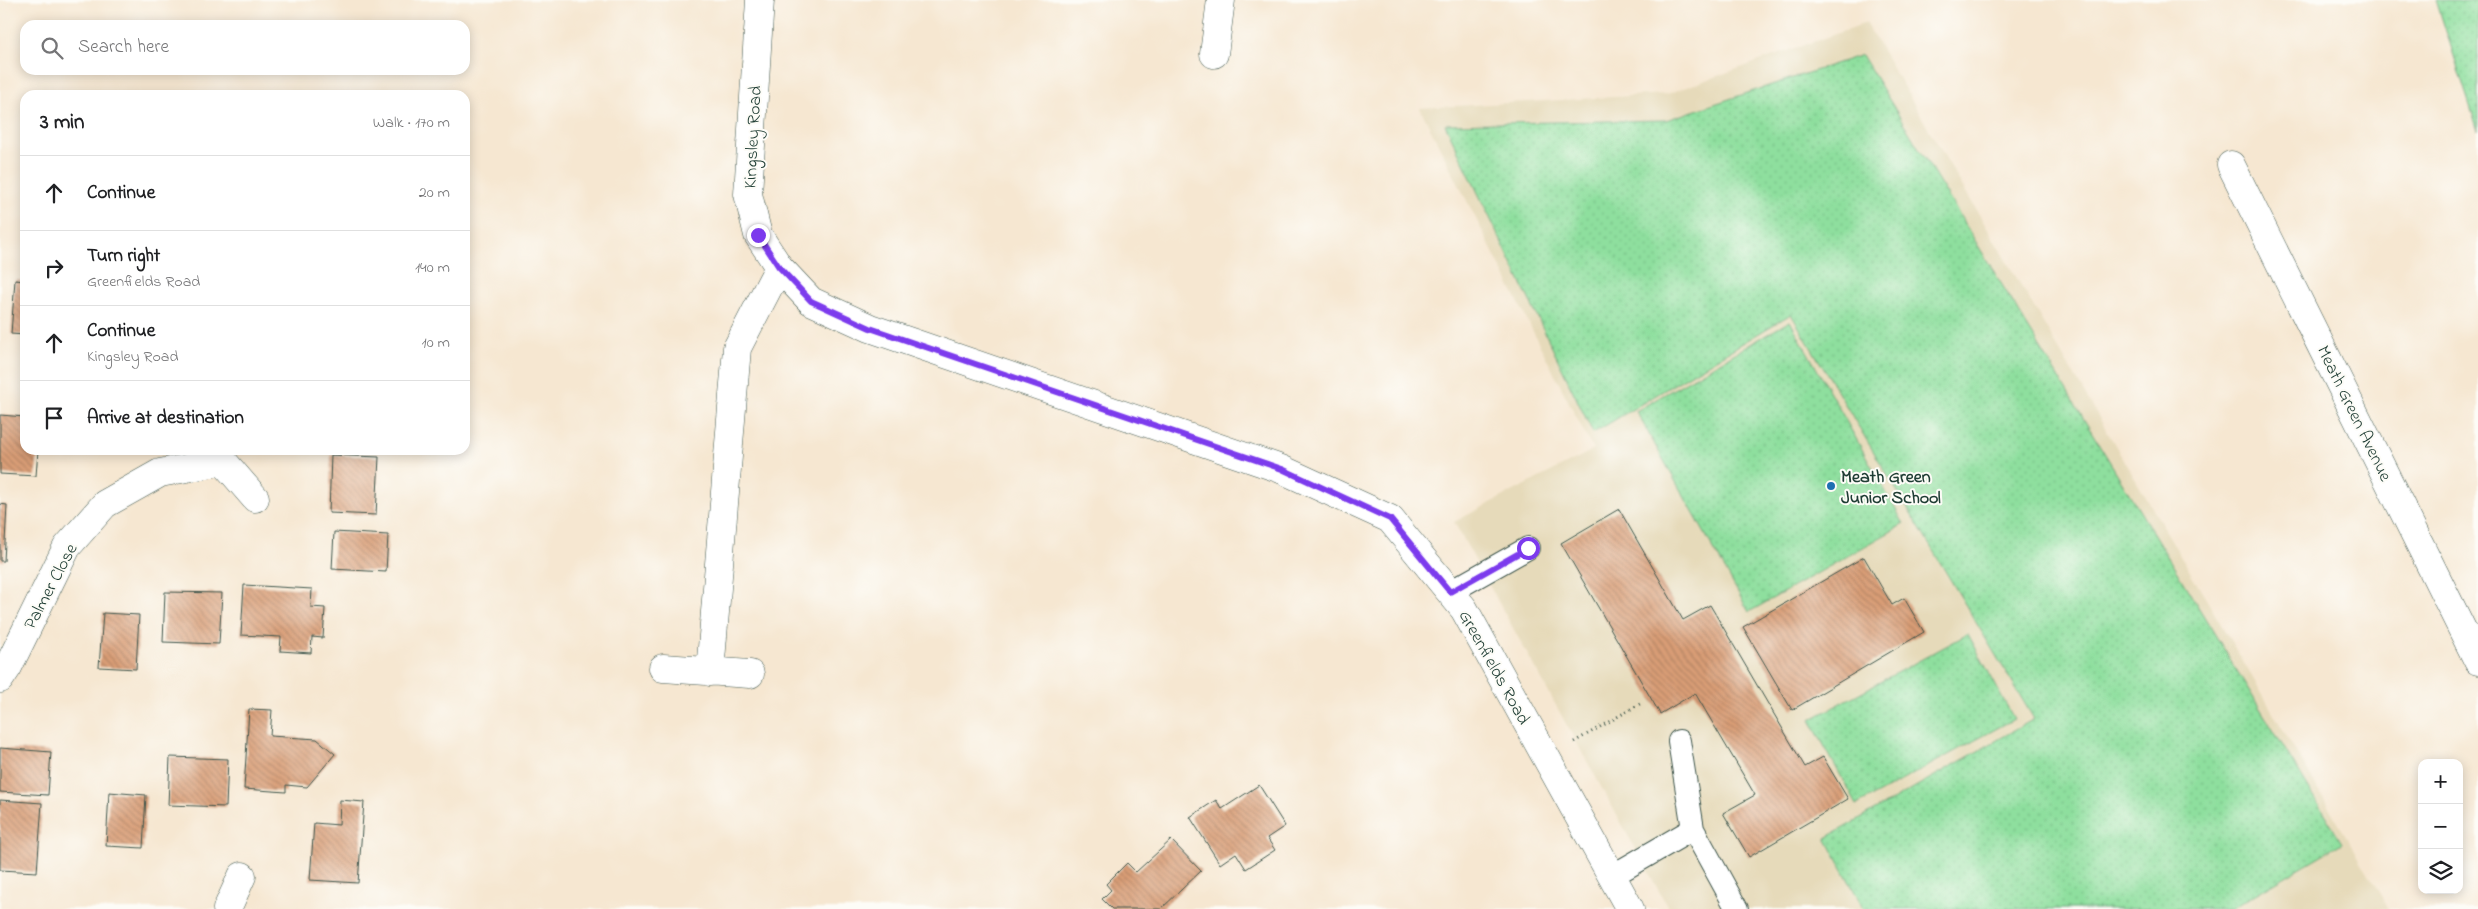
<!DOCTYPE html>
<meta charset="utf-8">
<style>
body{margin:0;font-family:"Indie Flower",sans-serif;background:#f6f6f6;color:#202124}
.controls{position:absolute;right:15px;bottom:15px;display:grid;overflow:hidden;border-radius:10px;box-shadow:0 2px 12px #0003}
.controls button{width:45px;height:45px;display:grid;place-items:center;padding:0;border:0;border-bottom:1px solid #e0e0e0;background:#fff;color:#202124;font:25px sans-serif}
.stop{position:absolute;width:15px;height:15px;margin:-11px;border:4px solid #7c3aed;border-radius:50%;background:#fff}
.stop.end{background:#7c3aed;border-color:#fff;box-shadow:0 1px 5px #0008}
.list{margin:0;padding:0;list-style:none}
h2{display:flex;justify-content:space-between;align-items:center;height:65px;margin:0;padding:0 20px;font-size:21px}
h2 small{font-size:16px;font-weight:400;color:#757577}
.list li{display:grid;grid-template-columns:32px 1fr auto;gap:15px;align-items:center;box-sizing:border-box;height:75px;padding:0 20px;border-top:1px solid #e0e0e0}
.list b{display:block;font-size:19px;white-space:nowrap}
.list p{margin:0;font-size:16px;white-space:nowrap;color:#757577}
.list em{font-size:16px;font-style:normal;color:#757577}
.icon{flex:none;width:28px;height:28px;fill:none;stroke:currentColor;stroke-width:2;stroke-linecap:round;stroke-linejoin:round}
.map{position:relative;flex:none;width:2478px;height:909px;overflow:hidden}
.search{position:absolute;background:#fff;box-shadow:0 2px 12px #0003;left:20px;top:20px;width:450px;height:55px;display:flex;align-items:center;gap:12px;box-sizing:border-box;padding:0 18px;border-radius:15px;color:#757577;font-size:19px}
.panel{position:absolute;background:#fff;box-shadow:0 2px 12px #0003;left:20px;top:90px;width:450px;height:365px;border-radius:15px}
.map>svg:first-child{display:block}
</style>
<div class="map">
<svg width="2478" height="909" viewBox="0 0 2478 909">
<defs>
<pattern id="grass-dots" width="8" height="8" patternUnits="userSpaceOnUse" patternTransform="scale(1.25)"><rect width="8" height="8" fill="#8edf9e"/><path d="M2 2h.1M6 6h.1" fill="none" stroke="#7ac089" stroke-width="1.8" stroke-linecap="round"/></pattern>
<pattern id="building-back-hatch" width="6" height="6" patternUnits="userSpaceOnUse" patternTransform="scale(1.25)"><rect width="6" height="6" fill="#d99d76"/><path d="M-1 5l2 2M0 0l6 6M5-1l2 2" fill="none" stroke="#af8162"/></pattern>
</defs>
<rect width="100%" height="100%" fill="#fdfcf7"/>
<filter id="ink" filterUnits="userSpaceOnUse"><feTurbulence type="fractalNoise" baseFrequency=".02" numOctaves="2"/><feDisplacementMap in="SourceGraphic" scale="10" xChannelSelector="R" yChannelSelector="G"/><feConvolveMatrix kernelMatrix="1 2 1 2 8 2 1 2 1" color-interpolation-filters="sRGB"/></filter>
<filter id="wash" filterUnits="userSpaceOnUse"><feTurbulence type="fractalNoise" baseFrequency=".0096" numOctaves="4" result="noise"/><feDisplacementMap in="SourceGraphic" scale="20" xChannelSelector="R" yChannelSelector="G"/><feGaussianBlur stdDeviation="1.12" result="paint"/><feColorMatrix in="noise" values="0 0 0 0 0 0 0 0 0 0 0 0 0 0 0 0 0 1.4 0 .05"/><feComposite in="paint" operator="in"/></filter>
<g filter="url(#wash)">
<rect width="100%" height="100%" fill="#f6e7d1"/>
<path fill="#e6daba" d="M1866 23 2389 909H1669L1454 522 1593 450 1420 108 1667 94Z"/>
<path fill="url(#grass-dots)" stroke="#568e69" d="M2436 0H2478V131Z
M1862 55 2342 843 2230 909H1864L1826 838 2034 719 1791 314 1593 433 1445 124 1666 120Z
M1790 321 1904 524 1749 612 1636 411Z
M1968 634 2014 719 1857 805 1810 720Z"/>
<g id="blocks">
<path fill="url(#building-back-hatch)" d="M15 280 25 281V335L11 334Z
M0 415 25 417V450H38L36 476 0 474Z
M331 455 379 457 376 515 329 513Z
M0 504 7 505 4 561H0Z
M1619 509 1683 620 1710 605 1805 767 1823 757 1848 799 1749 857 1723 813 1755 795 1695 693 1660 714 1561 543Z
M334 532 388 535 386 572 332 569Z
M1864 557 1892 605 1904 598 1924 632 1792 710 1743 627Z
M244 585 312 589 311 607 325 608 323 638 312 637 311 653 280 651 281 637 241 635Z
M165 592 222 593 219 644 163 642Z
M103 613 139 615 136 669 99 667Z
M249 709 272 710 270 736 317 739 335 754 307 787 286 785V792L244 789Z
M0 748 51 752 48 795 0 792Z
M170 757 228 759 226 807 168 805Z
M1259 785 1285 826 1267 838 1275 850 1246 869 1236 853 1220 864 1190 817 1216 800 1222 809Z
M109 792 146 795 143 848 106 846Z
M0 800 42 803 37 872 0 870Z
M340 800 364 802 358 883 310 880 314 823 339 825Z
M1171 840 1201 871 1161 909H1112L1102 899 1111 890 1106 884 1127 863 1136 872Z"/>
</g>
</g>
<g filter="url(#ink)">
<use href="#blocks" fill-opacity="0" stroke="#3f564c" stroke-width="1"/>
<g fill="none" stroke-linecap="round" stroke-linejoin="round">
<g stroke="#3f564c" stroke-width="24">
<path id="lane" d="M1450 592 1528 548
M1693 829 1737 909
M1612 876 1693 829 1679 741"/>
</g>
<g stroke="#3f564c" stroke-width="29">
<path id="street" d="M760 0 748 194 758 235 779 267 811 301 870 328 1281 469 1390 519 1464 609 1630 909
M1214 54 1221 0
M2231 165 2478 661
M663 668 750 674
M710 672 737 348 779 267
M0 679 8 667 67 547 105 504 160 473 223 461 255 498
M227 909 242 876"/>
</g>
<path stroke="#3f564c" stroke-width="3" stroke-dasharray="1 4" stroke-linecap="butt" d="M1574 742 1643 702"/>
<use href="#lane" stroke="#fff" stroke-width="22"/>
<use href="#street" stroke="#fff" stroke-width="28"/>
</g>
</g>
<g fill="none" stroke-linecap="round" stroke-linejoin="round" filter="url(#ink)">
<path stroke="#7c3aed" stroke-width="6" d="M758 235 779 267 811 301 870 328 1282 469 1390 519 1450 592 1528 548"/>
</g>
<circle fill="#1f6fb2" stroke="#fdfcf7" stroke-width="2" cx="1831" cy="486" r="5"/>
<g text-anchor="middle" stroke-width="4" stroke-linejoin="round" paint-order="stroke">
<g font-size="18" fill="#1f3d34" stroke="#fdfcf7">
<text transform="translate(752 137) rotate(-87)" y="6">Kingsley Road</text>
<text transform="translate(2355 413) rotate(64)" y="6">Meath Green Avenue</text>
<text transform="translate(50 586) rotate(-62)" y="6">Palmer Close</text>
<text transform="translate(1495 667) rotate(61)" y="6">Greenfields Road</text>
</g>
<g font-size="18" font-weight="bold" fill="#1f3d34" stroke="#fdfcf7" text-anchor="start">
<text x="1841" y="482">Meath Green<tspan x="1841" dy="21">Junior School</tspan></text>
</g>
</g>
</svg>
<div class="controls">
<button>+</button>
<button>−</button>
<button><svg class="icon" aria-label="layers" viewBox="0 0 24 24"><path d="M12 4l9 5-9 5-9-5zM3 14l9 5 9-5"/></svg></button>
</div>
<div class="stop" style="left:1528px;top:548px"></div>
<div class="stop end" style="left:758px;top:235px"></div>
<div class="search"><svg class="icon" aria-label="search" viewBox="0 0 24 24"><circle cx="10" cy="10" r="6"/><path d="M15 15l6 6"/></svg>Search here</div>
<section class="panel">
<h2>3 min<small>Walk · 170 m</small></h2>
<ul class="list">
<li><svg class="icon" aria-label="ahead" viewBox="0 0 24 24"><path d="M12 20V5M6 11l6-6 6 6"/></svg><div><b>Continue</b></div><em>20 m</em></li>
<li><svg class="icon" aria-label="right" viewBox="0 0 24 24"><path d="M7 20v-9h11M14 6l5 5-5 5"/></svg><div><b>Turn right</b><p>Greenfields Road</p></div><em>140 m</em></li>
<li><svg class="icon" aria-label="ahead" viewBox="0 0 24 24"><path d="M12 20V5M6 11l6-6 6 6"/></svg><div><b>Continue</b><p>Kingsley Road</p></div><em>10 m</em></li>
<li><svg class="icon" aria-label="arrive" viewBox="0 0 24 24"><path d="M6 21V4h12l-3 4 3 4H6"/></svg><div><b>Arrive at destination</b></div></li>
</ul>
</section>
</div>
